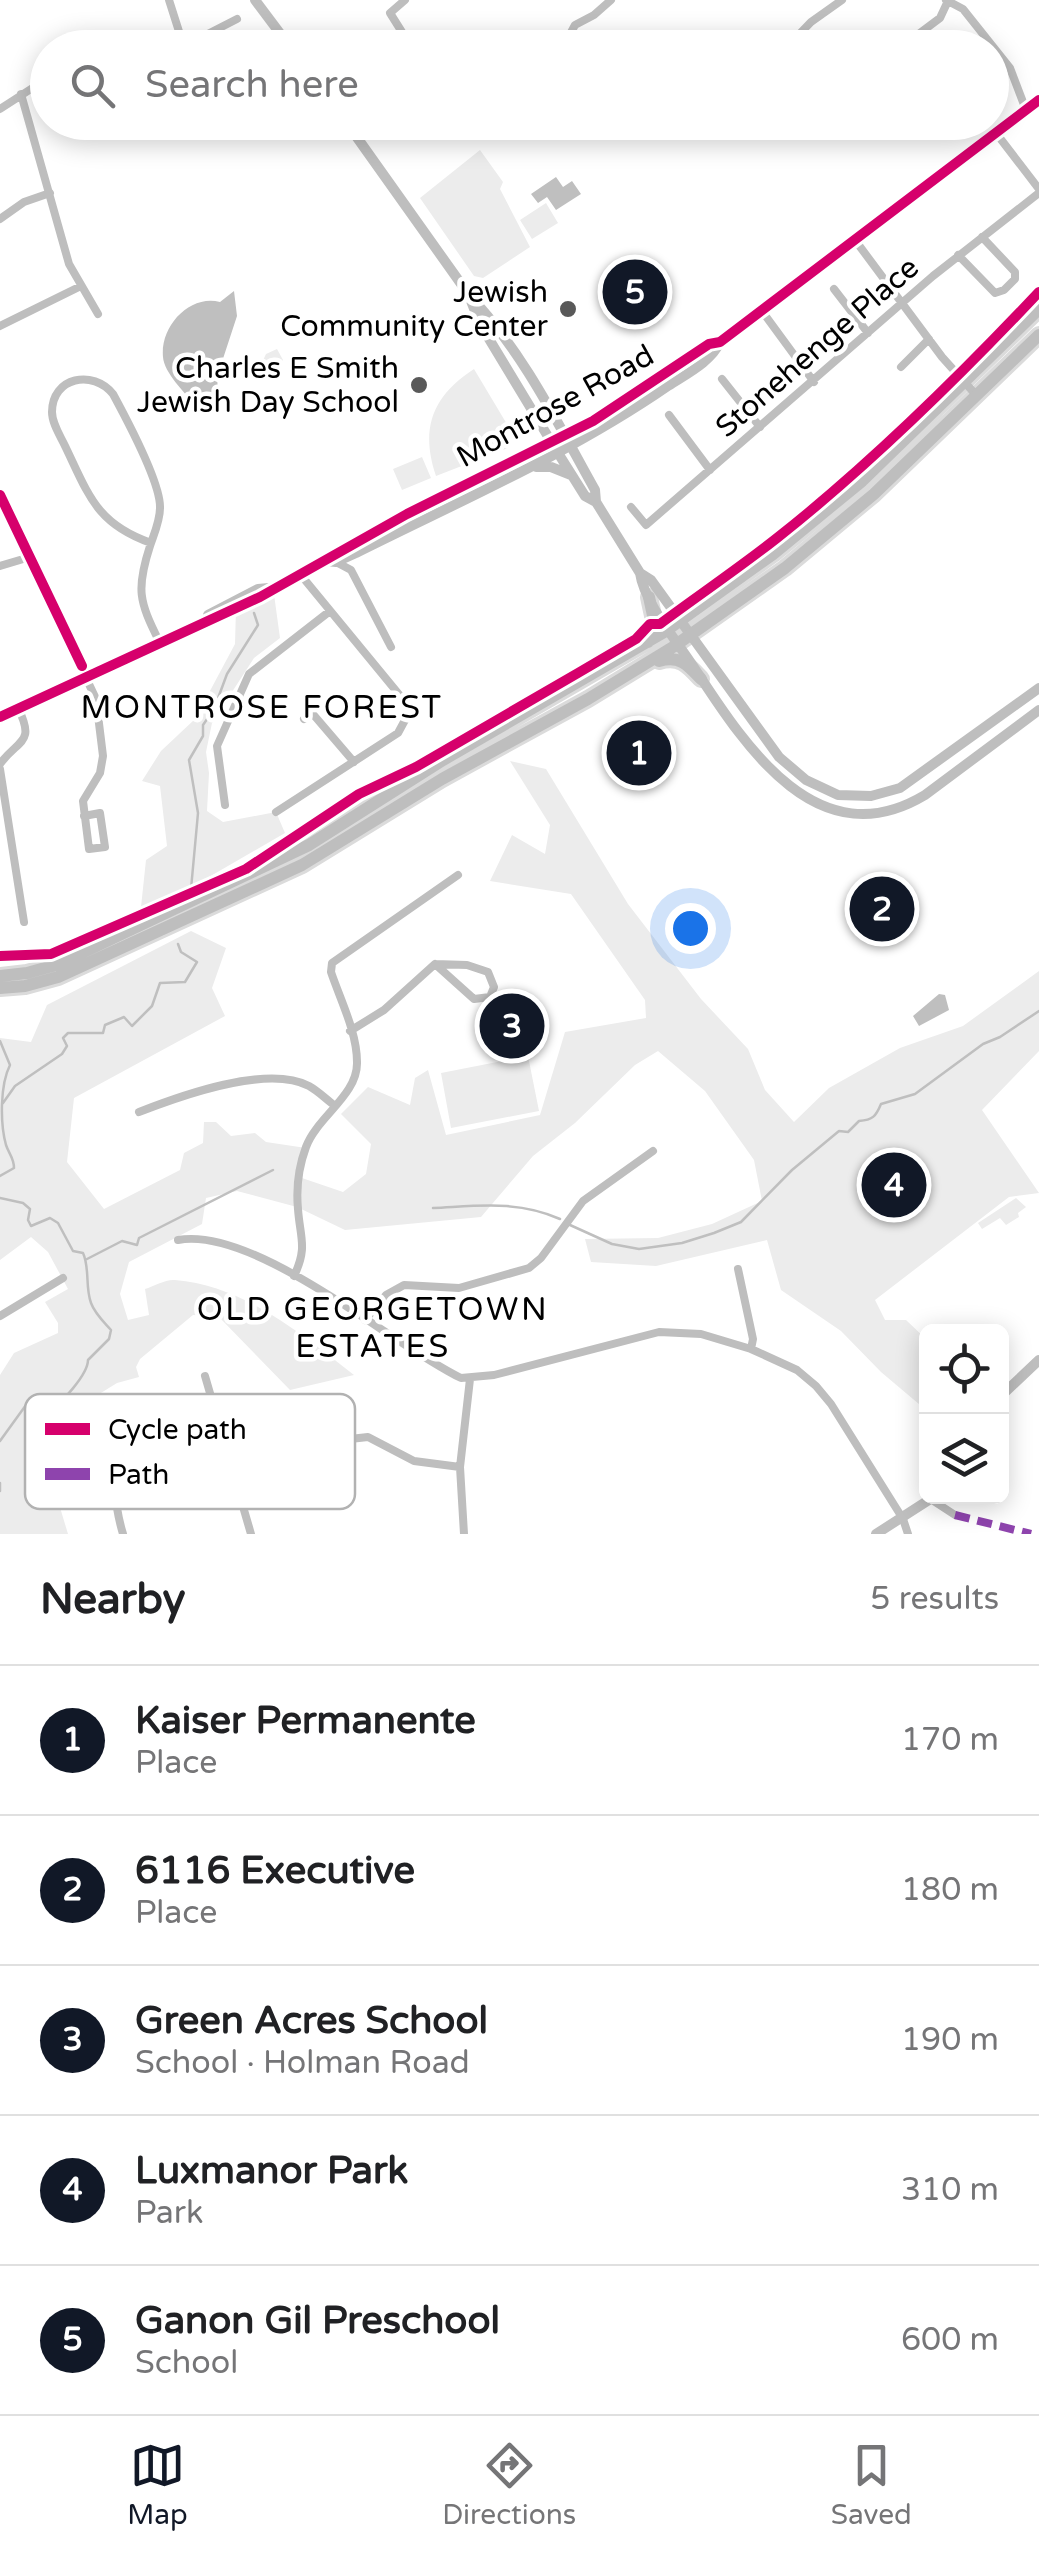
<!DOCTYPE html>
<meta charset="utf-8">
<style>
body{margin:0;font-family:"Varela Round",sans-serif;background:#f6f6f6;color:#202124}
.controls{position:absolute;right:30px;bottom:30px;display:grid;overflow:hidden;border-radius:15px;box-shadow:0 5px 25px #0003}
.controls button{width:90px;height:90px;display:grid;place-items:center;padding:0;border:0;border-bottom:2px solid #e0e0e0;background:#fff;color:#202124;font:50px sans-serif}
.you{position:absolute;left:690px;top:928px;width:35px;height:35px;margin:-25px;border:8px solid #fff;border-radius:50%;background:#1a73e8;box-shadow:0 0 0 15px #1a73e833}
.badge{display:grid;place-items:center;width:65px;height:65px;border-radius:50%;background:#111827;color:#fff;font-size:32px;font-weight:700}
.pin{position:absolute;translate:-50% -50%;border:5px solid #fff;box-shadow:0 2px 10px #0006}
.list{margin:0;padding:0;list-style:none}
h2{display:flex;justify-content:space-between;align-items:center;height:130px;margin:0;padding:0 40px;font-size:42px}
h2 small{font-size:32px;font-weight:400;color:#757577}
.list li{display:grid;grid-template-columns:65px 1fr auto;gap:30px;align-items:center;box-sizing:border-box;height:150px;padding:0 40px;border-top:2px solid #e0e0e0}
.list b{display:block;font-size:38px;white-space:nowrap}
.list p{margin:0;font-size:32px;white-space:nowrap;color:#757577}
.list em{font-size:32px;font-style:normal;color:#757577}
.icon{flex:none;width:55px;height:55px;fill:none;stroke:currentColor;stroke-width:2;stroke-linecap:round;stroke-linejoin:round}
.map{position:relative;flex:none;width:1039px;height:1534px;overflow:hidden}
.search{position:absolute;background:#fff;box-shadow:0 5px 25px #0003;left:30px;right:30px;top:30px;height:110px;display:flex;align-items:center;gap:25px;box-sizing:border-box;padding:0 35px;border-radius:55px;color:#757577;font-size:38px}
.sheet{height:880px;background:#fff}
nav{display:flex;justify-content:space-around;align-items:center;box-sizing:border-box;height:140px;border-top:2px solid #e0e0e0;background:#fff;font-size:28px;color:#757577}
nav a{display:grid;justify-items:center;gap:5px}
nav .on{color:#111827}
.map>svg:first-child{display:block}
</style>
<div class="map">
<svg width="1039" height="1534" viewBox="0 0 1039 1534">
<rect width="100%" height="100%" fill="#fff"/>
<path fill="#ececec" d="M480 150 503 182 500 189 530 247 483 278 474 276 420 198Z
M546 203 558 223 532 239 520 220Z
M277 349 283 360 278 373 267 375 259 369 266 354Z
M474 369 514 436 508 448 436 476C420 429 432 396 474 369Z
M422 457 431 478 402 490 393 469Z
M273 587 280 638 254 658 212 723 206 752 209 773 207 811 223 822 276 812 285 833 202 881 141 907 146 860 167 846 160 786 142 781 161 751 195 719 235 644 236 608Z
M510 761 546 769 628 904 701 999 748 1049 765 1090 794 1122 829 1088 900 1048 963 1026 1039 971V1051L982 1110 1039 1193 1009 1197 875 1300 885 1320H906L926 1339V1410L881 1372 841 1331 781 1290 767 1240 656 1266 591 1262 585 1239 658 1238 712 1224 762 1201 754 1160 705 1091 658 1051 635 1065 575 1123 533 1156 481 1217 345 1230 297 1207 237 1191 206 1198 202 1224 129 1262 120 1294 128 1320 149 1315 145 1289C154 1286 166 1279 175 1280 243 1285 303 1335 354 1375L290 1390 218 1316 193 1315 140 1359 136 1367 139 1377 117 1383 96 1396 72 1430 59 1504 68 1534H0V1375L14 1353 58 1333V1323L45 1302 68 1289 48 1252 31 1237 0 1260V1038L31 1042 47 1005 191 931 226 948 212 988 225 1016 74 1098 67 1162 104 1209 180 1170 184 1153 203 1143 204 1122H216L231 1136 255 1133 266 1142 306 1148 299 1177 343 1192 366 1174 371 1144 341 1114 368 1087 410 1105 415 1078 428 1070 446 1135 540 1115 565 1032 646 1018 645 1000 571 894 490 881 512 835 545 854 550 825Z
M528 1056 539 1111 451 1128 441 1073Z
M1016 1198 1026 1207 1018 1213 1019 1217 1006 1225 1000 1218 982 1229 978 1223Z"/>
<path fill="#bfbfbf" d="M556 177 563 187 572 181 581 194 556 210 547 197 538 203 531 194Z
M234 291 237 316 217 377 218 391 214 399 194 405C185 392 164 373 163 357 160 326 190 294 220 302Z
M939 994 945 995 949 1010 919 1026 913 1016Z"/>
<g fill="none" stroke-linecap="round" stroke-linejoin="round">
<path stroke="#bfbfbf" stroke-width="2.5" d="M191 889 198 813 189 760 203 736V725L214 709 227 674 258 625 254 613
M0 1041 10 1065C0 1085 0 1123 6 1145 9 1154 14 1158 14 1168L0 1176
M3 1103 15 1086 62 1054 67 1046 63 1038 68 1033H103L105 1025 124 1017 132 1026 152 1006 160 983 185 982 197 962 181 952 178 944
M0 1198 23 1203 30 1209 28 1220 31 1226 50 1218 58 1223 73 1251 83 1253C90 1268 85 1287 91 1303 95 1314 104 1322 111 1330L109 1339 88 1360C88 1373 62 1405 50 1407 42 1408 35 1404 26 1405L0 1441
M433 1208C478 1206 518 1200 560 1219
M570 1225 612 1244 639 1249 682 1243 714 1233 741 1222 792 1170 839 1131 848 1132 859 1121C873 1120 876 1116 881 1104L915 1094 983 1044 1000 1037 1039 1011
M87 1259 122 1241 137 1245 139 1238 273 1170
M0 1483V1491"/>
<g stroke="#dbdbdb" stroke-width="18">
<path id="primary" d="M648 642 655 625 649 597
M659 661C680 655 688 665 701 679
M0 976 27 973 56 965 309 845 443 760 664 632 773 554 862 481 1039 309
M0 988 25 986 58 977 302 865 442 779 588 699 673 647 785 568 874 494 1039 335"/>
</g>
<path stroke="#bebebe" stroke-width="8" d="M169 0 183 44
M405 0 390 13 412 48
M946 0 963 9 1010 68 1026 110
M169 48 198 39 237 19
M554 48 568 38 575 25 594 15 611 0
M786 48 811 22 842 0
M900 48 940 18 947 3
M21 94 69 264 98 314
M0 109 48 78
M777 122 793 134 812 122
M996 133 1039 189
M0 219 24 202 50 193
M855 240 942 357 977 396
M958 255 995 293 1004 290 1015 279V272L982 237
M834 289 868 333
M762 311 814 382
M0 326 79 287
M901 367 929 339
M722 379 760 427
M669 415 710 470
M0 495 96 699 103 756 100 773 83 801 89 849 105 847 100 813 84 816
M631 507 646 525 933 276 1039 193
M151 543C97 524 89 496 66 448 61 437 52 424 52 412 52 377 93 369 113 394 126 418 161 483 160 508 160 521 154 534 150 546 136 589 139 601 159 641
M336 562 351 570 391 647
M0 566 30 557
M304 719 312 713 354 762
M0 764C18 739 36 744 18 708
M0 769 24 922
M225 805 217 746 249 674 330 611
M276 812 398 733 411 709 300 574
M350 1031 384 1010 435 964 467 965 488 972 494 987 490 997 474 999 435 964
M139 1112C180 1096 267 1064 309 1086 318 1091 326 1099 334 1105
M178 1240C255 1226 389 1343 461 1378L494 1375 659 1332 701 1334 751 1349 797 1370 816 1386 831 1404 903 1519 908 1534
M738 1269 753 1339 751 1349
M294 1276C308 1247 300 1238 298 1209 296 1188 299 1166 306 1147 317 1117 358 1095 357 1062 357 1032 340 999 331 972L332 963 458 875
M0 1316 63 1278
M365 1320 386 1295 404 1285 459 1288 529 1268 541 1258 583 1201 653 1151
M205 1376 251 1534
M321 1452 346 1501
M239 1493 350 1439 368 1437 414 1461 460 1467
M932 1500 955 1515
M123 1534C113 1500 113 1485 129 1452
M464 1534 460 1467 470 1379"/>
<path stroke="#bebebe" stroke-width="10" d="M255 0 291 48
M346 122 469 295C523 352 557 422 595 490L596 502 640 573 651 580 779 757 806 780 838 795 871 796 900 788 1039 688
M471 301 480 324 558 453 585 496 596 502
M536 467H551L571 475
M326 561 336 562 356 553C462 500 571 453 668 386 686 374 711 362 720 342
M640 573C644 602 676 640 693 666 744 744 817 860 925 795L1039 710
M208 615 258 589 269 588
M0 717 260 597 407 514 593 421 709 344 720 342 1039 100
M1002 1395 1039 1360
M876 1534 935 1496"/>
<use href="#primary" stroke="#bebebe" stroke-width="12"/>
<path stroke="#8e44ad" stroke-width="8" stroke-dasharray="15 8" stroke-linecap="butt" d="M955 1515 1031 1534"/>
<g stroke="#fff" stroke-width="16">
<path id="cycleway" d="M0 495 82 666
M0 717 260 597 407 514 593 421 709 344 720 342 1039 100
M0 956 51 954 246 869 359 794 416 767 578 673 636 639 650 624H660C699 595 739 568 777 538 871 464 957 379 1039 292"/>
</g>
<use href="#cycleway" stroke="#d6006c" stroke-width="10"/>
</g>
<g fill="#595959" stroke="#fff" stroke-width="4">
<circle cx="568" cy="309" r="10"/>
<circle cx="419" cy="385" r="10"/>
</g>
<g text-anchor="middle" stroke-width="9" stroke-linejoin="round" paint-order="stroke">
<g font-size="30" fill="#000" stroke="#fff" text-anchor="end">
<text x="548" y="302">Jewish<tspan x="548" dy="34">Community Center</tspan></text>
<text x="399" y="378">Charles E Smith<tspan x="399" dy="34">Jewish Day School</tspan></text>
</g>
<g font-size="30" fill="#000" stroke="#fff">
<text transform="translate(817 347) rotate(-41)" y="10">Stonehenge Place</text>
<text transform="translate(555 406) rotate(-29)" y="10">Montrose Road</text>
</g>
<g font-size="32" letter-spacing="2.5" fill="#000" stroke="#fff">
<text x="262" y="718">MONTROSE FOREST</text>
<text x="373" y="1320">OLD GEORGETOWN<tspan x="373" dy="37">ESTATES</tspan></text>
</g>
</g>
<rect x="25" y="1394" width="330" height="115" rx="15" fill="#fff" stroke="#b2b2b2" stroke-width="2.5"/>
<rect x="45" y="1423" width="45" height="12" fill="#d6006c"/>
<rect x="45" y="1468" width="45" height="12" fill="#8e44ad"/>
<g font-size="28" fill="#000">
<text x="108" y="1439">Cycle path</text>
<text x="108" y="1484">Path</text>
</g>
</svg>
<div class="controls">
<button><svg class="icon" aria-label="locate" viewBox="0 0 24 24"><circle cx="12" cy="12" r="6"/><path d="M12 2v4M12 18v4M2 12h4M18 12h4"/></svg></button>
<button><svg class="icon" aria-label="layers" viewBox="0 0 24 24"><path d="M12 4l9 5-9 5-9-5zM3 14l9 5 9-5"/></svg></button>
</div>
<div class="you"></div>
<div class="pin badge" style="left:639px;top:753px">1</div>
<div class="pin badge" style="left:882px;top:909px">2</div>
<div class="pin badge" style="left:512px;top:1026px">3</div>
<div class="pin badge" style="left:894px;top:1185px">4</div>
<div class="pin badge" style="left:635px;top:292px">5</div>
<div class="search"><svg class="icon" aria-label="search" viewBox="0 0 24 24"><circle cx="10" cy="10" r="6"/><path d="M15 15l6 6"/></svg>Search here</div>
</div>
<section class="sheet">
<h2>Nearby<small>5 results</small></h2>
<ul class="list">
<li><span class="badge">1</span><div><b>Kaiser Permanente</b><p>Place</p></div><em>170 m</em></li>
<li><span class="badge">2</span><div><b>6116 Executive</b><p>Place</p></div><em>180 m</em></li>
<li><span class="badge">3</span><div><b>Green Acres School</b><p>School · Holman Road</p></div><em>190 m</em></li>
<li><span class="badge">4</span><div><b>Luxmanor Park</b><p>Park</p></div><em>310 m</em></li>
<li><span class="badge">5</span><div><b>Ganon Gil Preschool</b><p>School</p></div><em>600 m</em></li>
</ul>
</section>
<nav>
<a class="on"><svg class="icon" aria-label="map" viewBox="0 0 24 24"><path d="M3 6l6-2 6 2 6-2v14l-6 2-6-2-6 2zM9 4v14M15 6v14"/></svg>Map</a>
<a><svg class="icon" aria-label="directions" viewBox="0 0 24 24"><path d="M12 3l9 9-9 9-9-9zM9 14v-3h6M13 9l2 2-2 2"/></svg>Directions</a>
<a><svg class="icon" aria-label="saved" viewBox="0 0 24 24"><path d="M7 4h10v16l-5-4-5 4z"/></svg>Saved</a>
</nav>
